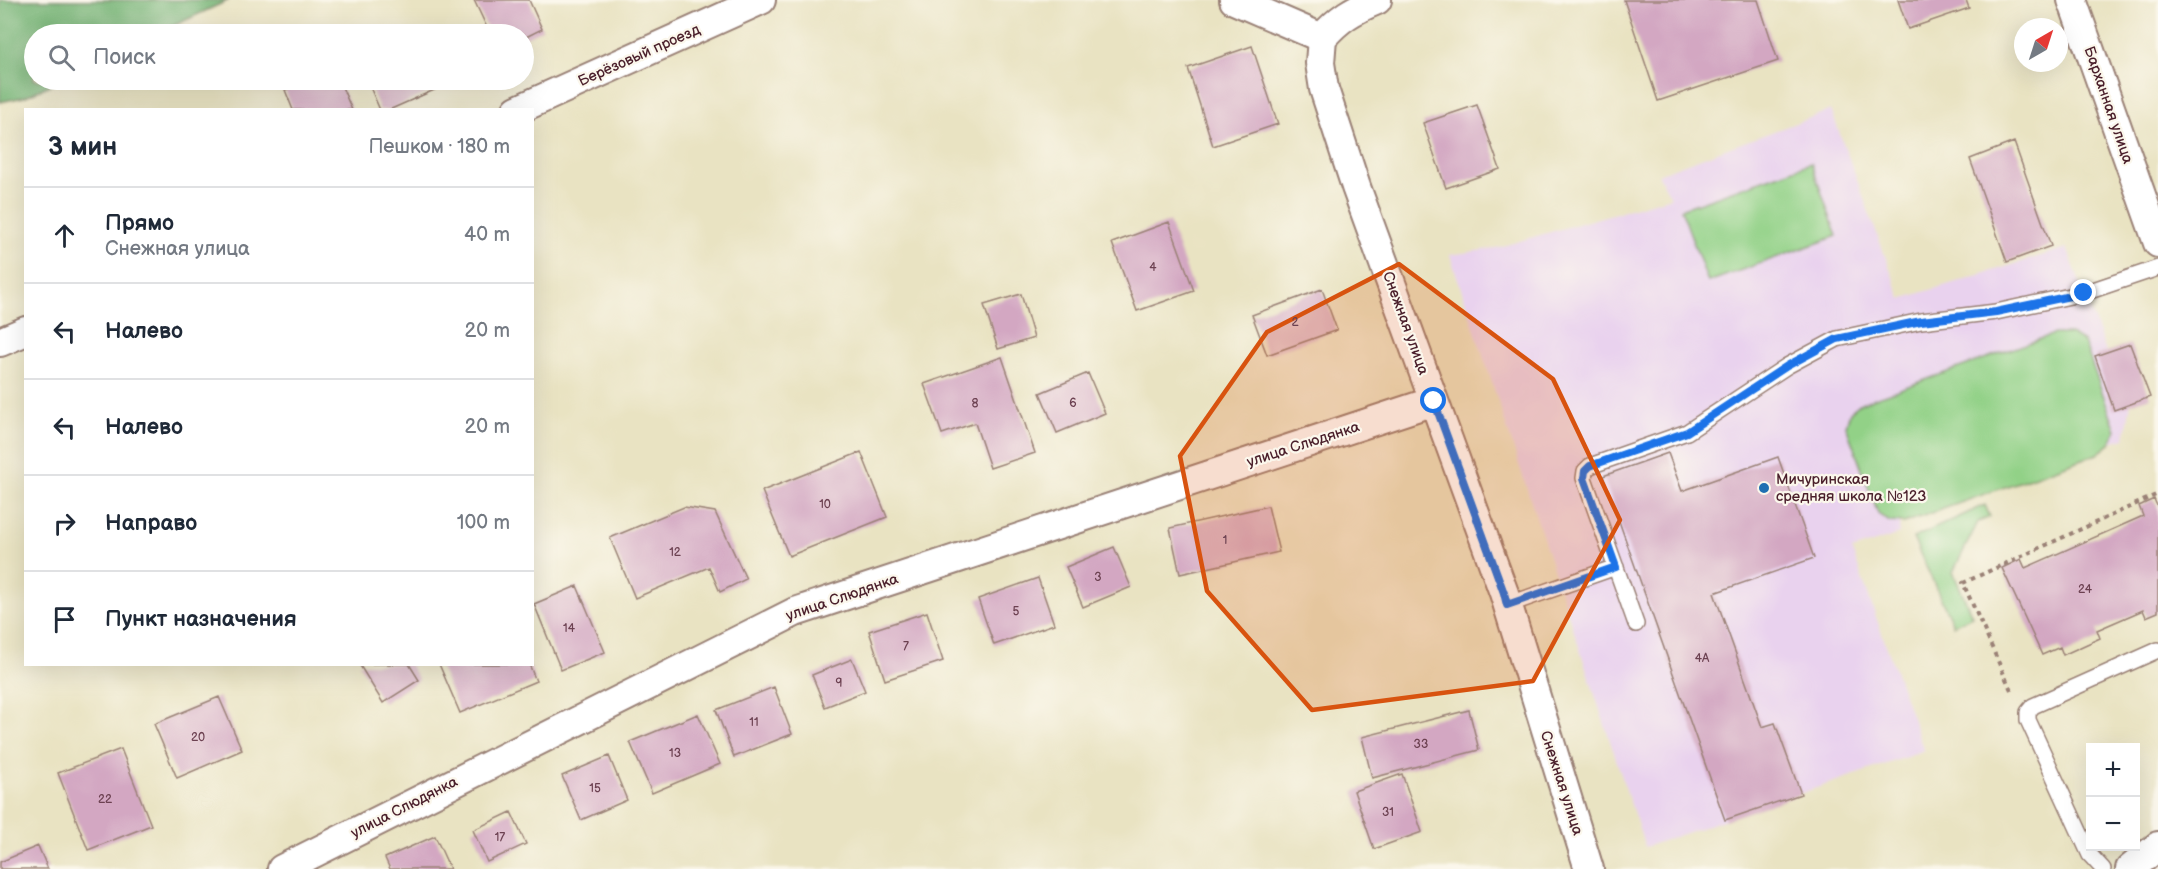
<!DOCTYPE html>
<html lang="ru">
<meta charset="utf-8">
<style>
body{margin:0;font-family:"Balsamiq Sans",sans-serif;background:#f6f6f7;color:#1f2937}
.controls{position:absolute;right:18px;bottom:18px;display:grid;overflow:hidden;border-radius:0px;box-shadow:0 6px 24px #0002}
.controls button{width:54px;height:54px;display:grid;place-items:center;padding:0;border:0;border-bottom:2px solid #e0e1e3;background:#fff;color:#1f2937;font:30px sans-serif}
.compass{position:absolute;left:2014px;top:18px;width:54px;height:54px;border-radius:50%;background:#fff;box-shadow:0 6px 24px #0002;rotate:39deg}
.stop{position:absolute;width:18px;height:18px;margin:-14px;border:4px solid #1a73e8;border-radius:50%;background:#fff}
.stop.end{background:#1a73e8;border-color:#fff;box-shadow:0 2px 6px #0008}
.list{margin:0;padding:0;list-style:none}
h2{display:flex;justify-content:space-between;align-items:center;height:78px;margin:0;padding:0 24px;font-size:26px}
h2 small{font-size:20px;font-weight:400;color:#747a83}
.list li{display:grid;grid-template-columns:39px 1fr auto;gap:18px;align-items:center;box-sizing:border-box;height:96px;padding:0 24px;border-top:2px solid #e0e1e3}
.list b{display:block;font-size:22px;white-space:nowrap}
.list p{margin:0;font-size:20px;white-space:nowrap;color:#747a83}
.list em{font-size:20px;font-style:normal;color:#747a83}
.icon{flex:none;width:33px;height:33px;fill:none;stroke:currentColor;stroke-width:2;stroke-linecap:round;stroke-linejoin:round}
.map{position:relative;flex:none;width:2158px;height:869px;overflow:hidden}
.search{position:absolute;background:#fff;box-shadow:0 6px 24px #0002;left:24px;top:24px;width:510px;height:66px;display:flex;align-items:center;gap:15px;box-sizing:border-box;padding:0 21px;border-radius:33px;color:#747a83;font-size:22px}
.panel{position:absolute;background:#fff;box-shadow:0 6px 24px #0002;left:24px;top:108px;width:510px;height:558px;border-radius:0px}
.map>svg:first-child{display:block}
</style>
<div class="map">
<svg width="2158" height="869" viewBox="0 0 2158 869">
<rect width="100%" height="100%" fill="#fbf7ec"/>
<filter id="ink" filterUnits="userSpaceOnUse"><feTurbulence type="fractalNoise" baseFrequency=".0167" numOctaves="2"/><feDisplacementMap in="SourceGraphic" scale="12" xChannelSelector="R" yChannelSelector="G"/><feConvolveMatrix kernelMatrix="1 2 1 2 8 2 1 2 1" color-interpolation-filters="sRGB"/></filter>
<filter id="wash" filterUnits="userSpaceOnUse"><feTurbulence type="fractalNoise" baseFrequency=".008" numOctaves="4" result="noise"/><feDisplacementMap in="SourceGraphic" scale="24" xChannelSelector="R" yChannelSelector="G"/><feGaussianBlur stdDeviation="1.35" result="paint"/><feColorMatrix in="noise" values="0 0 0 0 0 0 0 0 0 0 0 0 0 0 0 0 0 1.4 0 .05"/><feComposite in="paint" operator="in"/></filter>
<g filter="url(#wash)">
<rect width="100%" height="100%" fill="#e9e3c2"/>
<path fill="#e9d2ee" d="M1831 110 1901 299 2067 248 2106 352 2096 356 2131 403 2125 438 2111 442 2097 454 1904 523 1900 522 1899 534 1852 550 1924 751 1645 847 1450 255 1496 248 1671 197 1658 174Z"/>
<path fill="#92d187" stroke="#6e7859" stroke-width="1.5" d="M1811 163 1837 236 1708 282 1681 209Z
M2054 334H2070L2084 342 2116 430 2110 444 2097 454 1904 523 1890 522 1878 514 1846 426 1850 412 1861 403Z
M1985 505 1990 517 1978 522 1953 572 1972 616 1953 625 1913 538Z"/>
<path fill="#75b374" stroke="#606950" stroke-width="1.5" d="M0 0H229L156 34H34V80H61L24 97 0 102Z"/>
<g id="blocks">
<path fill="#d3a7c2" d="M474 0H529L542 29 524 38V34H490Z
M1624 0H1758L1778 61 1658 101Z
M1898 0H1966L1969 8 1908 29Z
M1252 46 1278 124 1213 146 1188 68Z
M310 80H339L352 110H293L285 90Z
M367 80H438L441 87 389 110H380Z
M1477 105 1500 169 1446 188 1423 123Z
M2014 142 2051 246 2007 262 1970 159Z
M1169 222 1194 291 1137 311 1112 243Z
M1322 289 1337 330 1267 355 1252 315Z
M1021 294 1034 338 998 349 984 305Z
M2130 344 2150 397 2114 410 2095 356Z
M1002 357 1035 453 990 468 975 423 942 434 924 384Z
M1088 373 1105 413 1057 433 1040 393Z
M861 452 887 517 789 556 762 491Z
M1668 453 1682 491 1778 457 1814 558 1714 593 1762 727 1775 723 1801 794 1725 820 1603 476Z
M2154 499 2158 508V612L2146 617 2143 610 2097 630 2100 638 2063 655 2060 647 2042 655 2002 568 2021 559 2025 568 2143 516 2139 506Z
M1268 506 1279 552 1180 574 1170 528Z
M684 507 715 512 746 579 720 592 709 567 635 598 610 538Z
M1114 547 1131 587 1083 607 1066 567Z
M1038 578 1054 624 994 645 978 599Z
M577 586 605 652 561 670 534 604Z
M927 612 943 661 885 680 869 631Z
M852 659 865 691 825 707 812 675Z
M359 664H409L419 680 383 703Z
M439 664H529L536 681 460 713Z
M774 687 792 734 734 757 716 710Z
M219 697 242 750 177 778 154 724Z
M1469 710 1479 750 1372 778 1362 737Z
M698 714 720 764 652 793 630 742Z
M121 749 151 825 88 850 58 773Z
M609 756 627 800 581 820 562 776Z
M1402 774 1422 832 1374 849 1354 791Z
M511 812 526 844 487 862 473 830Z
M435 836 450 869H390L385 858Z
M38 846 48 869H0V862Z"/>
</g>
</g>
<g filter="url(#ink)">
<use href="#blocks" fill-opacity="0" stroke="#9a8176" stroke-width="1.5"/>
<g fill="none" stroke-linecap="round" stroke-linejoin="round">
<g stroke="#9a8176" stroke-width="18">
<path id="service" d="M1507 605 1616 567
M1636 624 1584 478 1585 471 1590 466 1687 432 1787 366 1837 339 1921 321 1996 312 2084 293 2158 268
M2103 869 2090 855 2028 720V712L2033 706 2158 650"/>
</g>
<g stroke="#9a8176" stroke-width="32">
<path id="minor" d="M1234 0 1322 38
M2072 0 2158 243
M1322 38 1320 63 1324 89 1356 187 1504 593 1589 869
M1322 38C1339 18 1353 10 1377 0
M517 110 761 0
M0 342 26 331
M282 869 795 612 1434 401
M2130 869 2158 846"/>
</g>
<path stroke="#9a8176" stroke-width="4" stroke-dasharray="4.5 4.5" stroke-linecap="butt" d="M2011 690 1963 583 2158 494"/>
<use href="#service" stroke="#fff" stroke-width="15"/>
<use href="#minor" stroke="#fff" stroke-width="28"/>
</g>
</g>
<g fill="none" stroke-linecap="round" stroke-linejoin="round" filter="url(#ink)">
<path stroke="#1a73e8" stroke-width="8" d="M1434 401 1504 593 1507 605 1616 567 1584 478 1585 471 1590 466 1687 432 1787 366 1837 339 1921 321 1996 312 2084 293"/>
</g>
<path fill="#d8530f" fill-opacity="0.2" stroke="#d8530f" stroke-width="4.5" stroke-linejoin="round" d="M1399 264 1553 379 1620 520 1533 681 1312 710 1207 591 1180 456 1267 332Z"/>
<circle fill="#1f6fb2" stroke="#fbf7ec" stroke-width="2" cx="1764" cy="488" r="6"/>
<g text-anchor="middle" stroke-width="4.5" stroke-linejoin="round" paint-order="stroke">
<g font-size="12" fill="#6c4151">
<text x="1153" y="271">4</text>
<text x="1295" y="326">2</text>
<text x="975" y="407">8</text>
<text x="1073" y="407">6</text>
<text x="825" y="508">10</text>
<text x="1225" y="544">1</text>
<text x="675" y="556">12</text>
<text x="1098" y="581">3</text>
<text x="2085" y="593">24</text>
<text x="1016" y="615">5</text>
<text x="569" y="632">14</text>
<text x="906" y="650">7</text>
<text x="1702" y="662">4А</text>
<text x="839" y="687">9</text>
<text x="754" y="726">11</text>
<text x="198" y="741">20</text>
<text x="1421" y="748">33</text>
<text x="675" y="757">13</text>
<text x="595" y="792">15</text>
<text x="105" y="803">22</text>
<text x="1388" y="816">31</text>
<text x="500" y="841">17</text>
</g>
<g font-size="15" fill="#4a1f2b" stroke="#fbf7ec">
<text transform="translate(639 55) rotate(-24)" y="5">Берёзовый проезд</text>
<text transform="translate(2109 105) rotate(71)" y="5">Барханная улица</text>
<text transform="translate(1406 323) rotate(70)" y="5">Снежная улица</text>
<text transform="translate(1303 444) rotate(-18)" y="5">улица Слюдянка</text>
<text transform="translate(842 597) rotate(-19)" y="5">улица Слюдянка</text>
<text transform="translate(1562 783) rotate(72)" y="5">Снежная улица</text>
<text transform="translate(404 807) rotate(-27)" y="5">улица Слюдянка</text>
</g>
<g font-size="15" fill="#4a1f2b" stroke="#fbf7ec" text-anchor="start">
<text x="1776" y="484">Мичуринская<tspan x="1776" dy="17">средняя школа №123</tspan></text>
</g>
</g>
</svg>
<div class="controls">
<button>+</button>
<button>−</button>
</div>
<svg class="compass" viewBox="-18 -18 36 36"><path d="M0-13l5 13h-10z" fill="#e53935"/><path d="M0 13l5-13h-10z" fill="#747a83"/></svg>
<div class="stop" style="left:1434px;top:401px"></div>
<div class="stop end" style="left:2084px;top:293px"></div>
<div class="search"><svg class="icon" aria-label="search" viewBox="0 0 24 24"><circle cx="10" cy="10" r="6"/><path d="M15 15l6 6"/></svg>Поиск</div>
<section class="panel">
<h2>3 мин<small>Пешком · 180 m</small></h2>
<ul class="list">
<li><svg class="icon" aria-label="ahead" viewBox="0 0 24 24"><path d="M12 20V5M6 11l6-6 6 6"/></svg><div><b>Прямо</b><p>Снежная улица</p></div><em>40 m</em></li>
<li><svg class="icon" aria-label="left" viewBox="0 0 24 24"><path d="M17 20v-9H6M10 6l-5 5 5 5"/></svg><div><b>Налево</b></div><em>20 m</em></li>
<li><svg class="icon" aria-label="left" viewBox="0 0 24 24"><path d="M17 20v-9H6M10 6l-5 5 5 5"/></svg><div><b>Налево</b></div><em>20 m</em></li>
<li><svg class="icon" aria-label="right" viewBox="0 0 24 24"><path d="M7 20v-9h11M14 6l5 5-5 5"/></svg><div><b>Направо</b></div><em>100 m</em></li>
<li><svg class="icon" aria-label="arrive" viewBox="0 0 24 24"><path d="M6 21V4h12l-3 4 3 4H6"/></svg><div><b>Пункт назначения</b></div></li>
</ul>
</section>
</div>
